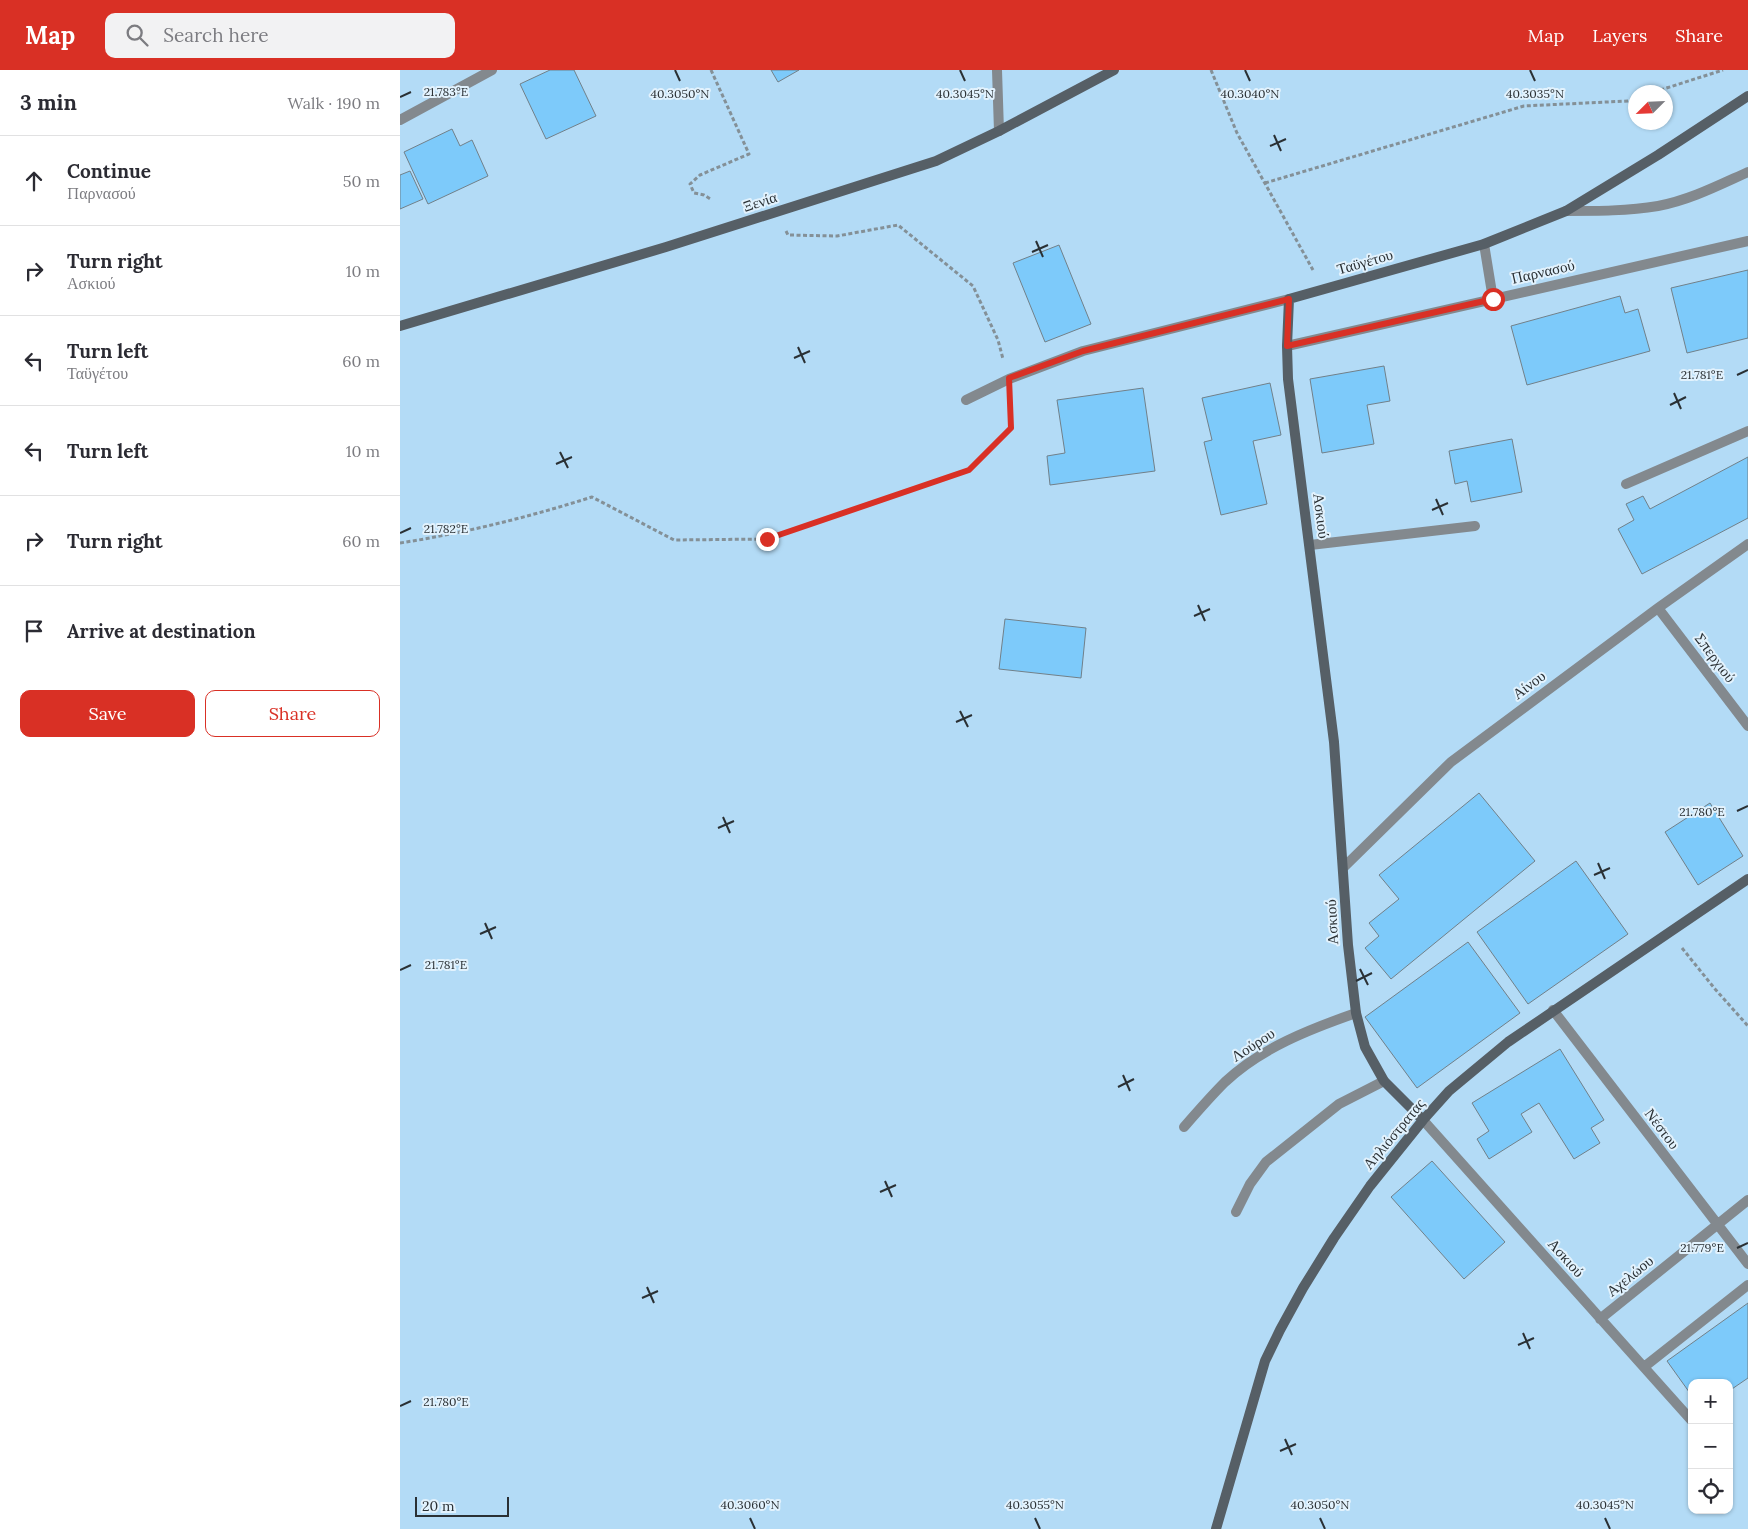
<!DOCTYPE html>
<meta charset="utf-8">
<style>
body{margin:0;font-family:Lora,serif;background:#f2f2f3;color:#2b2b33}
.controls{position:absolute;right:15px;bottom:15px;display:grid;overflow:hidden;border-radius:10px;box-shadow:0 1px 4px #0004}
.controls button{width:45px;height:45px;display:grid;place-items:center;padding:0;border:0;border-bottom:1px solid #e1e1e2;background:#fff;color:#2b2b33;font:25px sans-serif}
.compass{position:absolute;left:1228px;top:15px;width:45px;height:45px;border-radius:50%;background:#fff;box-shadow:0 1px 4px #0004;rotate:246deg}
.scale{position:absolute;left:15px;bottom:12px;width:94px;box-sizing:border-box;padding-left:5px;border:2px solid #2a3034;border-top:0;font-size:14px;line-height:18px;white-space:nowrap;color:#2a3034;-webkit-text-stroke:4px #e2f2fd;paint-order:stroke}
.stop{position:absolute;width:15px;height:15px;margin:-11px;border:4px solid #d93025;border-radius:50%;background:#fff}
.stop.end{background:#d93025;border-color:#fff;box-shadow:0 1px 5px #0008}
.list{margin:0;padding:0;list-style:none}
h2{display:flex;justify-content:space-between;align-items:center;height:65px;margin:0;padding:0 20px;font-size:21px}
h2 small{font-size:16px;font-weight:400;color:#7c7c81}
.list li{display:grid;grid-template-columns:32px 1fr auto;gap:15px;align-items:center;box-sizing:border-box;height:90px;padding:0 20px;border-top:1px solid #e1e1e2}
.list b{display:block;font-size:19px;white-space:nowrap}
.list p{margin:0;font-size:16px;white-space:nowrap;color:#7c7c81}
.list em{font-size:16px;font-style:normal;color:#7c7c81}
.actions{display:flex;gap:10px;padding:15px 20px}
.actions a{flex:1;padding:11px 0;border:1px solid #d93025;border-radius:10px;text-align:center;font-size:18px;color:#d93025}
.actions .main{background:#d93025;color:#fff}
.icon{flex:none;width:28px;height:28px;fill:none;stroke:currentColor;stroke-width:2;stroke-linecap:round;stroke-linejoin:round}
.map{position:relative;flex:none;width:1348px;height:1459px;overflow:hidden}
header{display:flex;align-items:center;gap:30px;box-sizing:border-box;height:70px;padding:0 25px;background:#d93025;color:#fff}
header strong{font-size:24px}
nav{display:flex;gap:28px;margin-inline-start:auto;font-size:18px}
.search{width:350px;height:45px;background:#f2f2f3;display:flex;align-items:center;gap:12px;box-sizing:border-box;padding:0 18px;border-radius:10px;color:#7c7c81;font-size:19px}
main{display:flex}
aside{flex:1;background:#fff}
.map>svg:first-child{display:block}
</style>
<header>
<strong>Map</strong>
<div class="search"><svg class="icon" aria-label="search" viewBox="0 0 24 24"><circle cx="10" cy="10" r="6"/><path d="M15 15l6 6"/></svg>Search here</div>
<nav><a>Map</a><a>Layers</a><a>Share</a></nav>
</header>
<main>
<aside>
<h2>3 min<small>Walk · 190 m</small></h2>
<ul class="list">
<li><svg class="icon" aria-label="ahead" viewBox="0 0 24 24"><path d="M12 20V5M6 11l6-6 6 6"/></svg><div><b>Continue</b><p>Παρνασού</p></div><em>50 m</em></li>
<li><svg class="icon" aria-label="right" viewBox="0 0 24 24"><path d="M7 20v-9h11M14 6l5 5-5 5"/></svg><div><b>Turn right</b><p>Ασκιού</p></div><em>10 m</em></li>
<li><svg class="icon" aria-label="left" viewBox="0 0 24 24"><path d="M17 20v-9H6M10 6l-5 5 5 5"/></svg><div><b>Turn left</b><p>Ταϋγέτου</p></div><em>60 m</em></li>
<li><svg class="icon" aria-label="left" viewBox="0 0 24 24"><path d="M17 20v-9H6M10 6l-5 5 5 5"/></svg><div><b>Turn left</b></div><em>10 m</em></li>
<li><svg class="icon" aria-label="right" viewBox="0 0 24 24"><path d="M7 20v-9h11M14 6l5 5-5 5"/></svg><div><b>Turn right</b></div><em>60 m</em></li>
<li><svg class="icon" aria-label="arrive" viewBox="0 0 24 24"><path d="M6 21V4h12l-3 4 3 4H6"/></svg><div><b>Arrive at destination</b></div></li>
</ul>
<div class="actions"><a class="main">Save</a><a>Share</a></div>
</aside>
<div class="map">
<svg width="1348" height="1459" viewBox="0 0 1348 1459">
<rect width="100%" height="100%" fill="#d5e5f0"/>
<path fill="#b3dbf6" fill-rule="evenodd" d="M0 0H1348V1459H0ZM1236 22H1266V52H1236ZM1292 1313H1329V1440H1292Z"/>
<path fill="#7dcafa" stroke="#718089" d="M150 0H174L196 46 146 69 120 14Z
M371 0H399L378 12Z
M52 59 60 76 72 70 88 106 28 134 4 82Z
M10 101 23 129 0 139V105Z
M659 175 691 254 645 272 613 193Z
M1348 200V268L1287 283 1271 218Z
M1220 226 1225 243 1238 239 1250 281 1127 315 1111 256Z
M984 296 990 331 967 335 974 374 922 383 910 309Z
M870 313 881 365 853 371 867 434 821 445 804 372 812 370 802 328Z
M743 318 755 401 650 415 647 386 665 383 657 330Z
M1112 369 1122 422 1071 432 1067 411 1055 414 1049 381Z
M1348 387V448L1242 504 1218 459 1234 450 1226 434 1243 426 1250 439Z
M605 549 686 558 681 608 599 599Z
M1079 723 1135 791 991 909 965 878 979 866 969 853 999 829 979 805Z
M1310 733 1343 786 1298 815 1265 762Z
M1176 791 1228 864 1128 934 1077 862Z
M1068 872 1120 943 1017 1018 965 947Z
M1160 979 1204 1050 1191 1058 1200 1073 1174 1089 1139 1033 1121 1044 1132 1062 1089 1089 1077 1069 1089 1061 1072 1033Z
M1032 1091 1105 1172 1064 1209 991 1127Z
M1348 1233V1308L1329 1321V1313H1292V1326L1267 1291Z"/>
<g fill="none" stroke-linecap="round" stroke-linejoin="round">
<path stroke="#849097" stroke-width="3" stroke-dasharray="4 2.5" stroke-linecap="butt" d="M311 0 349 84 300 105 290 114 294 123 304 125 312 130
M811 0 837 63 913 200
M1254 22 1323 0
M865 113 1124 36 1228 31 1236 29
M386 161 388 165 437 166 498 155 573 216 598 270 603 289
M0 473C65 463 129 447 192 427L274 470 367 469 569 400 611 358 610 332
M1282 878 1315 919 1348 956"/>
<path stroke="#83898e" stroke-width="10" d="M597 0 599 61
M0 50 92 0
M1166 141C1197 141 1228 141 1258 136 1290 130 1319 115 1348 102
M1084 174 1093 229
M887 276 1348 171
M566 330 609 309 683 281 889 229
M1226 414 1348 361
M910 475 1075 456
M1258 538 1348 656
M944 797 1051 692 1258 538 1348 474
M1153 940 1348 1194
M1023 1050 1292 1351
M784 1057C797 1042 811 1026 825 1012 861 978 910 959 956 943
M836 1142 850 1114 866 1092 939 1034 984 1011
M1200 1249 1348 1130
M1244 1297 1348 1215"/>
<path stroke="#565f66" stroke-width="10" d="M0 256 266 177 536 91 599 61 714 0
M1023 1050 984 1011 965 977 956 943 948 875 934 672 888 309 887 276 889 229 1084 174 1166 141 1258 85 1348 26
M816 1459 865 1291 880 1260 903 1218 934 1168 970 1116 1023 1050 1049 1021 1108 972 1348 809"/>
</g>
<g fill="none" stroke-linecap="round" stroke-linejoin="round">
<path stroke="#d93025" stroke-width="6" d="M367 469 569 400 611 358 609 308 683 281 889 229 887 276 1093 229"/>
</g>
<path fill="none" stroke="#2a3034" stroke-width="2" d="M275 0 280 11M560 0 565 11M845 0 850 11M1130 0 1135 11M0 27 11 22M874 65 881 81M870 76 886 69M636 171 643 187M632 182 648 175M398 277 405 293M394 288 410 281M1337 305 1348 300M1274 323 1281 339M1270 335 1286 327M160 382 168 398M156 394 172 387M1036 429 1043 445M1032 440 1048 433M0 463 11 458M798 535 805 551M794 546 810 539M560 641 568 657M556 652 572 645M1337 741 1348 736M323 747 330 763M318 758 334 751M1198 793 1205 809M1194 805 1210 798M85 853 92 869M80 864 96 857M960 899 968 915M0 900 11 895M956 911 972 903M723 1005 730 1021M718 1017 734 1009M485 1111 492 1127M480 1122 496 1115M1337 1178 1348 1173M247 1217 254 1233M242 1228 258 1221M1123 1263 1130 1279M1118 1275 1134 1268M0 1336 11 1331M885 1369 892 1385M880 1381 896 1374M350 1448 355 1459M635 1448 640 1459M920 1448 925 1459M1205 1448 1210 1459"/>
<g text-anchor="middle" stroke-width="4" stroke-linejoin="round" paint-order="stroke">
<g font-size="15" fill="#2a3034" stroke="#e2f2fd">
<text transform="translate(360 132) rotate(-18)" y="5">Ξενία</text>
<text transform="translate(965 192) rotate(-16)" y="5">Ταϋγέτου</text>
<text transform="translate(1143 202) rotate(-13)" y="5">Παρνασού</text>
<text transform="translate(921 446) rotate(83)" y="5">Ασκιού</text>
<text transform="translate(1315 588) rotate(53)" y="5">Σπερχιού</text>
<text transform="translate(1129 615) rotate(-37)" y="5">Αίνου</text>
<text transform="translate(932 852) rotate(-93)" y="5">Ασκιού</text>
<text transform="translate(853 975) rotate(-33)" y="5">Λούρου</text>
<text transform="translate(1262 1059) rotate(53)" y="5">Νέστου</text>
<text transform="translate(994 1064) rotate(-50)" y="5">Αηλιόστρατας</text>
<text transform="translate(1166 1188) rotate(48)" y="5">Ασκιού</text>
<text transform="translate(1230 1206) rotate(-39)" y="5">Αχελώου</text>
</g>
</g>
<g font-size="12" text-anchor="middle" fill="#2a3034" stroke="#e2f2fd" stroke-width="4" stroke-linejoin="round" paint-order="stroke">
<text x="46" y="26">21.783°E</text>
<text x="280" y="28">40.3050°N</text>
<text x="565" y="28">40.3045°N</text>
<text x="850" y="28">40.3040°N</text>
<text x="1135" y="28">40.3035°N</text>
<text x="1302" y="309">21.781°E</text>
<text x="46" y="463">21.782°E</text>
<text x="1302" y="746">21.780°E</text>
<text x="46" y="899">21.781°E</text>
<text x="1302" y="1182">21.779°E</text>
<text x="46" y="1336">21.780°E</text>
<text x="350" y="1439">40.3060°N</text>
<text x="635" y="1439">40.3055°N</text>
<text x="920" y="1439">40.3050°N</text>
<text x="1205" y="1439">40.3045°N</text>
</g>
</svg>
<div class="controls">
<button>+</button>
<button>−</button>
<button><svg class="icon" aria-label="locate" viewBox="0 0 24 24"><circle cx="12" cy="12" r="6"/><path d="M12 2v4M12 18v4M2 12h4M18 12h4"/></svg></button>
</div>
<svg class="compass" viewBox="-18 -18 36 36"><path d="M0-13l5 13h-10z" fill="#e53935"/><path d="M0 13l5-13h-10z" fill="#7c7c81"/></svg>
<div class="scale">20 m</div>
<div class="stop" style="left:1093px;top:229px"></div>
<div class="stop end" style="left:367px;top:469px"></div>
</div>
</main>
